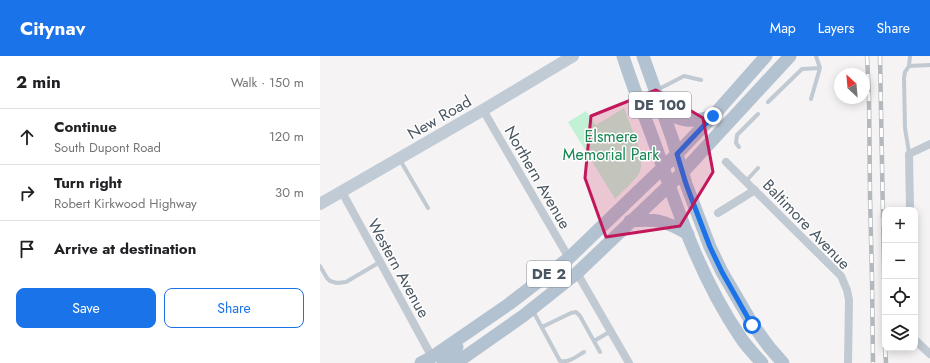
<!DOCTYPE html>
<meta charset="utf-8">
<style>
body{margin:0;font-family:Jost,sans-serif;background:#f2f2f2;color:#202124}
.controls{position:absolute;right:12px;bottom:12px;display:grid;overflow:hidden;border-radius:8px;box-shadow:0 2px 10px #0003}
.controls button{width:36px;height:36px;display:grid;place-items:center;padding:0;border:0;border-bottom:1px solid #e0e0e0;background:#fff;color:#202124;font:20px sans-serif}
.compass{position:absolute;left:514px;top:12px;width:36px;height:36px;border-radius:50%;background:#fff;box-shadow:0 2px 10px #0003;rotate:334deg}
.stop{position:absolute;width:12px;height:12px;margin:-9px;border:3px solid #1a73e8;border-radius:50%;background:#fff}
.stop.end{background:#1a73e8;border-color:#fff;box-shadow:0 1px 4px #0008}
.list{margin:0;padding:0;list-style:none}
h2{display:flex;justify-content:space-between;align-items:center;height:52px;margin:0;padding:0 16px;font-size:17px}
h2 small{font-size:13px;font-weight:400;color:#757577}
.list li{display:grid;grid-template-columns:26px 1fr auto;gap:12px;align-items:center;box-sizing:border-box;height:56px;padding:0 16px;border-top:1px solid #e0e0e0}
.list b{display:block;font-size:15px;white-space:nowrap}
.list p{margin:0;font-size:13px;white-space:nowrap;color:#757577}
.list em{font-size:13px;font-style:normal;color:#757577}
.actions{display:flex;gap:8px;padding:12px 16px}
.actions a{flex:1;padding:9px 0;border:1px solid #1a73e8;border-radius:8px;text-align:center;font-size:14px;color:#1a73e8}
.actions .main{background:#1a73e8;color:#fff}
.icon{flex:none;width:22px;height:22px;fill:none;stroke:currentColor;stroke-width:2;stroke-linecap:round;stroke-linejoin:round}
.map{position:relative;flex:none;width:610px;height:307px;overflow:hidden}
header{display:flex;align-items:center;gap:24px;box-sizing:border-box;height:56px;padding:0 20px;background:#1a73e8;color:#fff}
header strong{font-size:19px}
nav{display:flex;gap:22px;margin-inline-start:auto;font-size:14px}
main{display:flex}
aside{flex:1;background:#fff}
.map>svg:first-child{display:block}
</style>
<header>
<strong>Citynav</strong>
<nav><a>Map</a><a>Layers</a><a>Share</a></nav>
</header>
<main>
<aside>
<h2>2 min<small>Walk · 150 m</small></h2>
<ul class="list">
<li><svg class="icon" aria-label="ahead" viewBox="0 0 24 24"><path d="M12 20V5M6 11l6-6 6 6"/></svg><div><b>Continue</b><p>South Dupont Road</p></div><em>120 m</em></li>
<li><svg class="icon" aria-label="right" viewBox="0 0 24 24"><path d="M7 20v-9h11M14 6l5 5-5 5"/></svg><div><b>Turn right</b><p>Robert Kirkwood Highway</p></div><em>30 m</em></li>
<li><svg class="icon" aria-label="arrive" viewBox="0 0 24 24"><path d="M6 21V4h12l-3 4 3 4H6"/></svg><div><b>Arrive at destination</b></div></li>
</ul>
<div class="actions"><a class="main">Save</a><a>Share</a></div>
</aside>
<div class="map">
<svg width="610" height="307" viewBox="0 0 610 307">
<rect width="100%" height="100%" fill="#f5f3f3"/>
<path fill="#c3f1d5" d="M304 52C309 66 326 102 320 115 318 122 301 137 295 143L248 66 266 55 276 69Z"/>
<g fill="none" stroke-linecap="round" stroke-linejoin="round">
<path stroke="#c1cad2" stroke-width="4" d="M589 10 610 9
M337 34 364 20 381 24
M491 43 500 12 496 0
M448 46 482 13 500 12
M419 91 416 87 417 79 438 58
M589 97 585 72 584 22 585 16 589 10 590 0
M80 104 108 152
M426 125 438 112
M0 210 7 222 10 225 17 227 26 226 60 206
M213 255 240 305C249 307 257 300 264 296
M222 271 251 257 256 256 260 260 280 296
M274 285 291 275"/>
<path stroke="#c1cad2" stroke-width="8" d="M163 54 249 202
M406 106 521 220 527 234 529 244 528 307
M22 136 112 301
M590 154 589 98 610 88
M398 157 435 134
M257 217 309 307
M595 284 610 298"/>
<path stroke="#c1cbd6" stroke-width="12" d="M0 148 163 54 253 0"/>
<path stroke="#b3c2d1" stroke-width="13" d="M303 0C313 32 326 63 337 94 359 159 382 225 421 282 427 291 435 299 442 307
M323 0 352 82 366 128 390 191 402 216 433 269 449 291 463 307
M341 53C361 66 371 67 393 60
M310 165C337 163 344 164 368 178
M101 307 112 301 189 248 249 202 357 98 393 60 446 0
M123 307 126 300 137 291
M136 307 203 260 257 217 362 117 470 0"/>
<g stroke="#b5b8bd" stroke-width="4.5">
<path id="rail" d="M547 0 549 41 550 140 552 222 553 307
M560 0 565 269
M565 292 566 307"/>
</g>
<use href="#rail" stroke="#fff" stroke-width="3" stroke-dasharray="9" stroke-linecap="butt"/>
</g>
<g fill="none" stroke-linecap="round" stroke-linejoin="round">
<path stroke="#1a73e8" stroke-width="5" d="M393 60 357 98 366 128 390 191 402 216 432 269"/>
</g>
<path fill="#c2185b" fill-opacity="0.2" stroke="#c2185b" stroke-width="3" stroke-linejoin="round" d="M336 34 383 62 393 116 360 170 286 181 265 122 271 60Z"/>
<g text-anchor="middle" stroke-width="3" stroke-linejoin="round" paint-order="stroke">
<g fill="#fff" stroke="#808990" stroke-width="1">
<rect x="309" y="36" width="62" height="26" rx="3"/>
<rect x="207" y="205" width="44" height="26" rx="3"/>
</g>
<g font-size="15" font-weight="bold" fill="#4a5661">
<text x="340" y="54">DE 100</text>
<text x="229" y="223">DE 2</text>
</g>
<g font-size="16" fill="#4a5661" stroke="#fff">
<text transform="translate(119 61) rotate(-30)" y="6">New Road</text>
<text transform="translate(218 121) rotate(60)" y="6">Northern Avenue</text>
<text transform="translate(487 168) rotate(46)" y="6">Baltimore Avenue</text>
<text transform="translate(79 212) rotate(61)" y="6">Western Avenue</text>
</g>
<g font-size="16" fill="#17864f" stroke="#fff">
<text x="291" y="86">Elsmere<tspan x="291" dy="18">Memorial Park</tspan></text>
</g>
</g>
</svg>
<div class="controls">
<button>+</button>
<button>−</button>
<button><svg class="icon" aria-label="locate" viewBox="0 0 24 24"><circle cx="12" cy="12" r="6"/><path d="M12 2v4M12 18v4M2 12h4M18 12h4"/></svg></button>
<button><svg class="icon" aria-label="layers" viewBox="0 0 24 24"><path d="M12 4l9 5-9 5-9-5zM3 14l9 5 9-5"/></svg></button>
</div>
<svg class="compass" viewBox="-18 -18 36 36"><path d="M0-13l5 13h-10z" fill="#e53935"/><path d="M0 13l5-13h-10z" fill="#757577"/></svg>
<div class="stop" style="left:432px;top:269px"></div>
<div class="stop end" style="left:393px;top:60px"></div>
</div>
</main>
